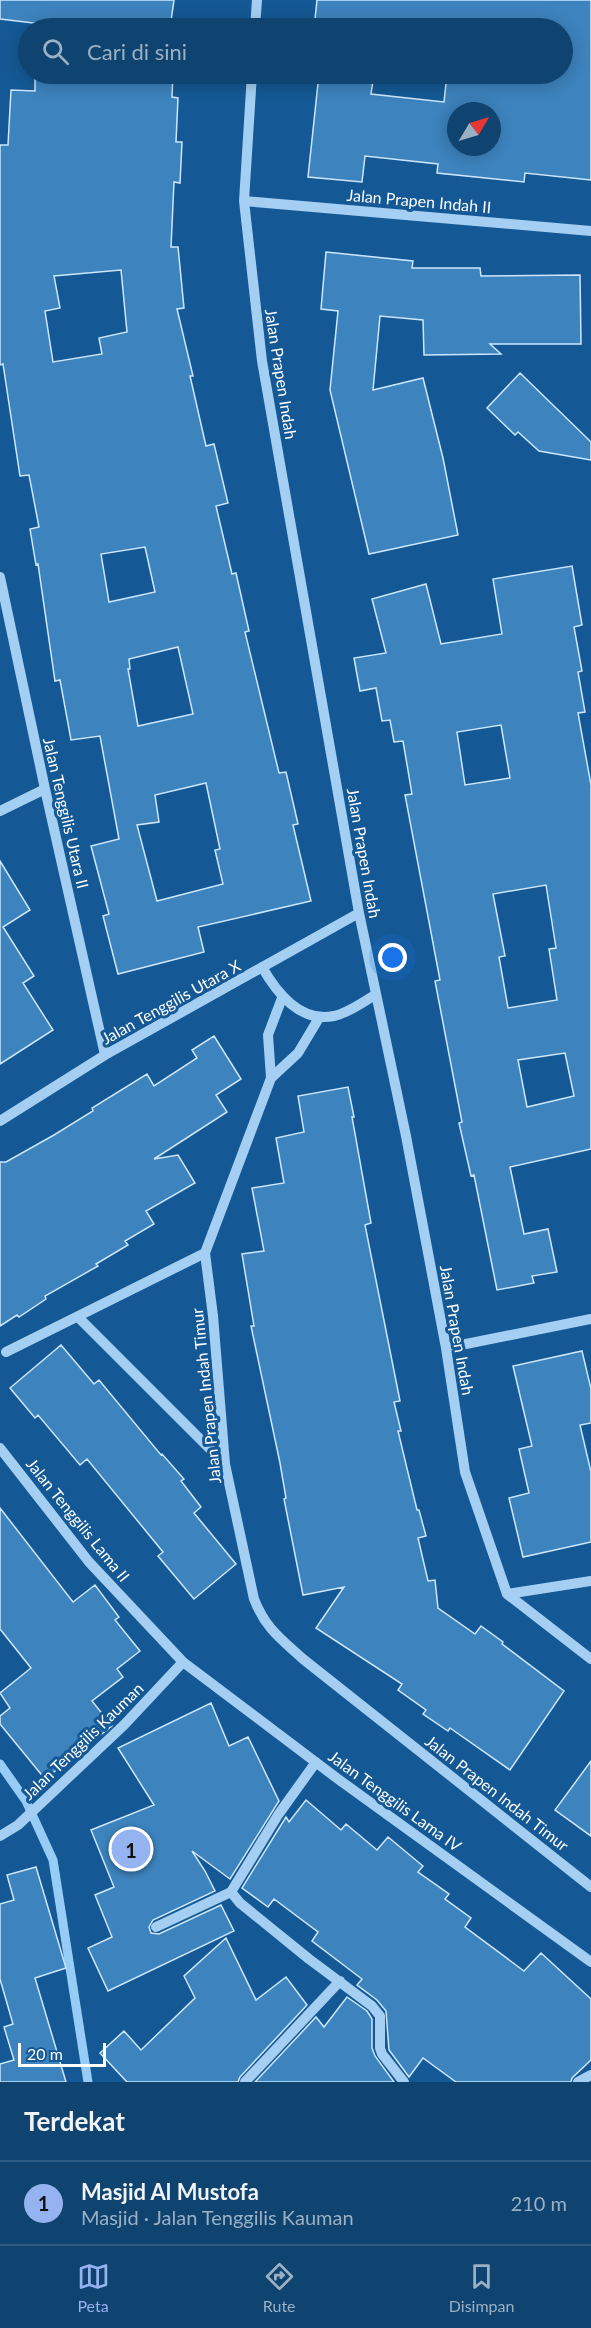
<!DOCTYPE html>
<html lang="id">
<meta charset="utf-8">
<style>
body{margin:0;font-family:Lato,sans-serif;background:#184a75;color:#f1f3f6}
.compass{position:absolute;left:447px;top:102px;width:54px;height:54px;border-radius:50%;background:#0f4370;box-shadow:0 3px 15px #0003;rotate:52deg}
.scale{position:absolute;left:18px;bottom:15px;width:88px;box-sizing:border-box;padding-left:6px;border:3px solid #fff;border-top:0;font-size:16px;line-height:21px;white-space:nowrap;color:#fff;-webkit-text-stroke:4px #145995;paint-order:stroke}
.you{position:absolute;left:393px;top:958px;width:21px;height:21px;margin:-15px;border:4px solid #fff;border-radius:50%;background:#1a73e8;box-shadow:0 0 0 9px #1a73e833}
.badge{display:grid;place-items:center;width:39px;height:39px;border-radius:50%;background:#95b2f1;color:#111;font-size:20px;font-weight:700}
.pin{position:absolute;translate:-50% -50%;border:3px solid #fff;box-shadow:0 2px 6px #0006}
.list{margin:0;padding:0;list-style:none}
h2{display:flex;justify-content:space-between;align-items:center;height:78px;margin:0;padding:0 24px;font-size:26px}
h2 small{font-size:20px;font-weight:400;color:#9bb0c3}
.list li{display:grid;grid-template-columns:39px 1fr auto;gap:18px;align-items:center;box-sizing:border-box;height:84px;padding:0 24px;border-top:2px solid #2f5c83}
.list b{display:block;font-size:22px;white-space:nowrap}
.list p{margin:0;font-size:20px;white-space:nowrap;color:#9bb0c3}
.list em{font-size:20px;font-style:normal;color:#9bb0c3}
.icon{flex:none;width:33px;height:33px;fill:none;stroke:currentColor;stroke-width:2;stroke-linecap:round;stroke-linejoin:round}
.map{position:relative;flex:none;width:591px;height:2082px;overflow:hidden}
.search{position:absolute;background:#0f4370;box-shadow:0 3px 15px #0003;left:18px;right:18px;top:18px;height:66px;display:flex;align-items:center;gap:15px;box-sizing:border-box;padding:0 21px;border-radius:33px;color:#9bb0c3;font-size:22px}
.sheet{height:162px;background:#0f4370}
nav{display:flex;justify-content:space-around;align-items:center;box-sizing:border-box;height:84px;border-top:2px solid #2f5c83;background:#0f4370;font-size:16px;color:#9bb0c3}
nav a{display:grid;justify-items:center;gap:3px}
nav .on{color:#95b2f1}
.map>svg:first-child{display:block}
</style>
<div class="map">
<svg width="591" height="2082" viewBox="0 0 591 2082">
<rect width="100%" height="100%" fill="#145995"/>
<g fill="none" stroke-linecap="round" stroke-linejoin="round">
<path stroke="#96ccf5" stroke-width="9" d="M0 1764 26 1801 53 1860 88 2082"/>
</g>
<path fill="#3d83bd" stroke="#cce7fd" stroke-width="1.5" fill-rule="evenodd" d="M0 0H174L170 28 105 22V28H75L0 19Z
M317 0H591V180L525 173 524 182 437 173 438 164 365 156 362 182 308 177 319 74H374L371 94 444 102 447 74H562V28H314ZM456 111H492V147H456Z
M35 74H173L172 97 178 98 176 142H182L180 183 174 182 171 247H178L184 308 177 309 193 376H190L206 446 214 444 228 503 216 506 232 574 236 573 249 631 245 632 279 773 286 772 298 824 293 825 311 901 198 927 204 952 118 974 103 916 109 914 91 846 119 839 100 736 71 740 60 680 55 681 38 564 36 565 30 529 39 527 29 475 20 476 3 364 0 365V145H8L11 90 35 91ZM121 270 127 332 99 338 102 354 53 362 45 311 60 308 54 276ZM145 547 155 592 109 602 101 554ZM178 647 193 714 138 726 128 669H130L129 659ZM206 783 220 849 215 850 223 884 157 901 137 825 159 822 155 795Z
M326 252 413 261 412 268H480L481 276 580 275 581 344H490L501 354 424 355 423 320 380 316 373 390 423 378 443 458 458 535 369 554 330 390 338 311 321 309Z
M520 373 591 442V460L539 451 518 432 515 435 487 408Z
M572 566 582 625 574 627 582 671 578 672 585 712 578 713 591 785V1149L510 1167 524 1234 548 1229 557 1272 532 1276 534 1283 497 1290 474 1175 471 1176 459 1123 462 1122 435 981 440 980 405 795 412 794 403 741 394 742 390 720 382 721 376 688 360 691 354 658 386 653 372 599 426 584 441 644 502 634 493 579ZM501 725 510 778 465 785 457 732ZM546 885 556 948 549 949 557 1000 508 1008 499 957 505 956 493 894ZM565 1053 574 1096 527 1107 518 1060Z
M0 861 30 910 3 927 34 976 23 983 53 1030 0 1064Z
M214 1036 241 1079 216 1095 227 1112 154 1159 178 1155 195 1183 146 1211 154 1224 125 1241 128 1245 96 1264 98 1266 45 1296 46 1299 19 1317 17 1315 0 1326V1162H6L54 1135 93 1111 92 1108 147 1074 154 1086 197 1058 192 1050Z
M348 1087 354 1117H352L371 1223 365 1225 400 1401 394 1402 401 1431H398L417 1510H419L426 1536 418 1538 428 1581 435 1580 438 1608 475 1634 481 1626 503 1642 502 1644 564 1691 510 1770 450 1728 448 1731 423 1714 426 1710 398 1690 402 1684 316 1628 344 1587 303 1595 284 1499 286 1498 280 1463 251 1326H254L242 1254 264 1251 252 1188 284 1183 276 1138 304 1132 298 1096Z
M61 1345 94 1384 99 1380 161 1455 162 1454 184 1479 181 1481 201 1507 194 1513 236 1564 194 1599 158 1556 163 1552 87 1459 80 1465 38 1415 35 1418 10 1388Z
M582 1351 591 1389V1423L580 1425 591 1472V1542L523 1557 509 1498 529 1493 519 1449 532 1446 513 1366Z
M0 1508 73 1602 95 1585 119 1617 115 1620 140 1651 117 1669 123 1677 92 1701 112 1726 45 1779 0 1724V1716L10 1708 0 1693 31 1668 0 1629Z
M211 1703 229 1746 248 1737 279 1801 230 1879 192 1851 205 1871 215 1891 153 1920 149 1927 151 1933 159 1934 221 1905 234 1931 108 1991 88 1948 112 1937 95 1895 114 1887 91 1830 154 1805 118 1748Z
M591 1761V1836L555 1810Z
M306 1800 341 1830 346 1824 377 1850 388 1837 423 1866 418 1872 449 1894 445 1899 471 1918 465 1927 524 1971 541 1953 591 1999V2060L572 2078 571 2082H456L423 2058 409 2077 389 2050 386 2011 377 2000 357 1985 362 1979 312 1941 318 1932 274 1899 268 1907 242 1888 286 1817 289 1822Z
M36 1867 66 1968 35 1978 66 2082H0V2064L14 2060 4 2027 13 2024 0 1979V1904L14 1900 7 1875Z
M226 1938 256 2000 286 1977 307 2005 240 2077 238 2082H127L100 2053 124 2031 141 2050 195 1998 184 1976Z
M347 1997 367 2011 372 2019V2048L375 2056 394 2082H255L316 2017 324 2027Z"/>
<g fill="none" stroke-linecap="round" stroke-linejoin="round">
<path stroke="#a4cff2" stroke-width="10" d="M255 28 257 0
M252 74 244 201 262 361 359 913 406 1136 446 1348 465 1472 507 1594 591 1659
M244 201 591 231
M0 577 45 789 105 1055
M0 811 45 789
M262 967C277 993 300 1023 334 1016 348 1013 363 1002 375 995
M319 1018 298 1053 271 1078 205 1253 213 1316 225 1464 254 1599C266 1629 280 1638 303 1659L591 1887
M271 1078 268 1035 282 998
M0 1121 105 1055 359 913
M78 1317 225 1464
M446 1348 591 1319
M6 1352 205 1253
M0 1448 89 1562 183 1662 338 1779 591 1962
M507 1594 591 1581
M316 1762 278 1815 231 1892 240 1903 309 1959 372 2006 380 2016V2048L382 2054 404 2082
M0 1836 18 1825 124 1725 183 1662
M156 1927 231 1892
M245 2082 340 1981
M578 2082 591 2075"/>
</g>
<g text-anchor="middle" stroke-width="6" stroke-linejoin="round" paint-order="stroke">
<g font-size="16" fill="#fff" stroke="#145995">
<text transform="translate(419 201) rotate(5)" y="6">Jalan Prapen Indah II</text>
<text transform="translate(281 374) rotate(81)" y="6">Jalan Prapen Indah</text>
<text transform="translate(66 813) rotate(77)" y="6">Jalan Tenggilis Utara II</text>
<text transform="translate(364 853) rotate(80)" y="6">Jalan Prapen Indah</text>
<text transform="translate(171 1002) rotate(-29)" y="6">Jalan Tenggilis Utara X</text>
<text transform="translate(457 1330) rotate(80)" y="6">Jalan Prapen Indah</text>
<text transform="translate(206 1396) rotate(-96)" y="6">Jalan Prapen Indah Timur</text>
<text transform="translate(78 1520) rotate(51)" y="6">Jalan Tenggilis Lama II</text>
<text transform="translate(83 1741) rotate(-44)" y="6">Jalan Tenggilis Kauman</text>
<text transform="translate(497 1793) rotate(38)" y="6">Jalan Prapen Indah Timur</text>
<text transform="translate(395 1801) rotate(36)" y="6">Jalan Tenggilis Lama IV</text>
</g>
</g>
</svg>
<svg class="compass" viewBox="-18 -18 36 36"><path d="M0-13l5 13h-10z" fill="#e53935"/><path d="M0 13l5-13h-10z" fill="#9bb0c3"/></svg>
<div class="scale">20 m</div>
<div class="you"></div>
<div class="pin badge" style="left:131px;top:1849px">1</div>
<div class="search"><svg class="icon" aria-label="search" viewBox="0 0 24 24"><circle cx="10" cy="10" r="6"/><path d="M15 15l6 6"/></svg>Cari di sini</div>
</div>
<section class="sheet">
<h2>Terdekat<small></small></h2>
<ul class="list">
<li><span class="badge">1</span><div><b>Masjid Al Mustofa</b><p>Masjid · Jalan Tenggilis Kauman</p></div><em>210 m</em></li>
</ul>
</section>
<nav>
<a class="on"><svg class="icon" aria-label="map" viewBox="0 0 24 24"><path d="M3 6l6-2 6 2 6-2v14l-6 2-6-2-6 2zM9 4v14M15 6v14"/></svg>Peta</a>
<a><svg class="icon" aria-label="directions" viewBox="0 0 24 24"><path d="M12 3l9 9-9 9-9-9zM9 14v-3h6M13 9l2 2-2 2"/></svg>Rute</a>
<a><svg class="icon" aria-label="saved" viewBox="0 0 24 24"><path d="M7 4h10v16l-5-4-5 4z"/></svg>Disimpan</a>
</nav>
